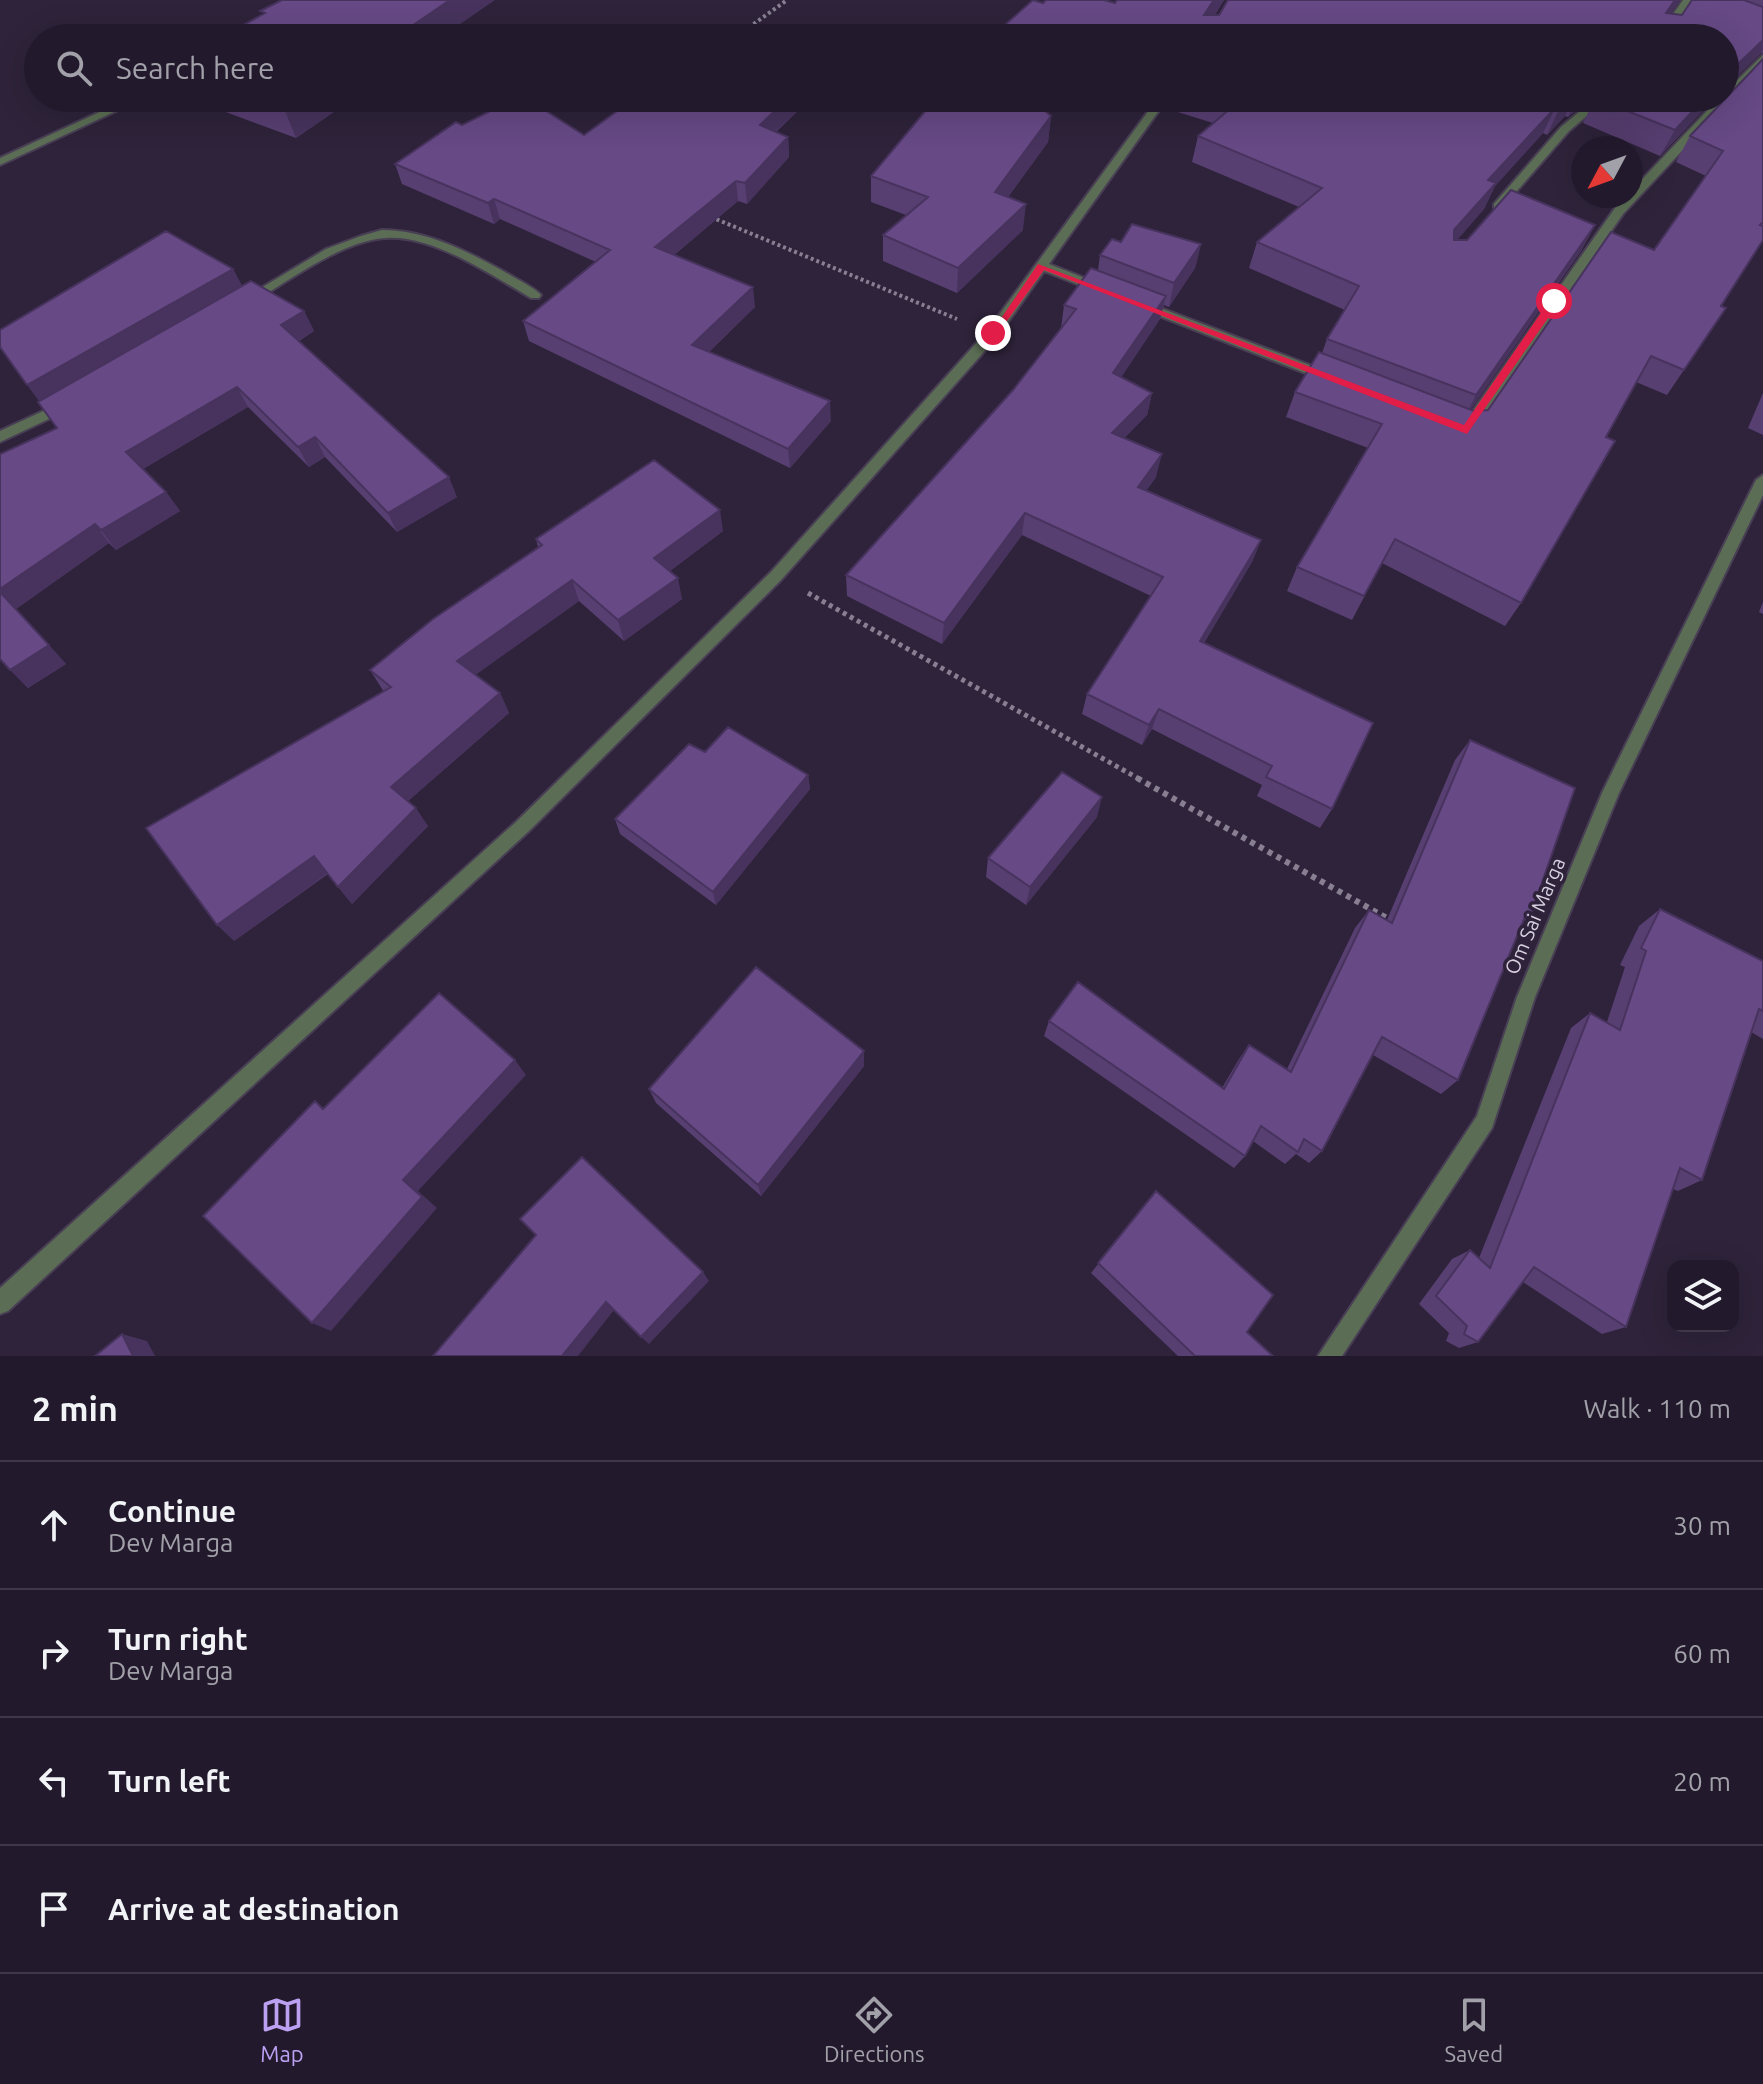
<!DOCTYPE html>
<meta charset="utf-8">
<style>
body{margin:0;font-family:Ubuntu,sans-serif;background:#2e2738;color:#f1f3f6}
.controls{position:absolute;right:24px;bottom:24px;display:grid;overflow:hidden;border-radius:16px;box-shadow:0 8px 32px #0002}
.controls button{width:72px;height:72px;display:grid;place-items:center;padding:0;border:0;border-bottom:2px solid #3f3848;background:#221a2c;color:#f1f3f6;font:40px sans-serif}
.compass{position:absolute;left:1571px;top:136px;width:72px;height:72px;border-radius:50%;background:#221a2c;box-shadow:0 8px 32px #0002;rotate:229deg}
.stop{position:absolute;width:24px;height:24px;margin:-18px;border:6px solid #e11d48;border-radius:50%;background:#fff}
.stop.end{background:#e11d48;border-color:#fff;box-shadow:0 2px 8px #0008}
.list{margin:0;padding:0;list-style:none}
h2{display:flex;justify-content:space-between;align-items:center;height:104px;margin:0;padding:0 32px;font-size:34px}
h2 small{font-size:26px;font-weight:400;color:#a2a1a9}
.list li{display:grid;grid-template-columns:52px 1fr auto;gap:24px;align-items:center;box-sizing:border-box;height:128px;padding:0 32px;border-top:2px solid #3f3848}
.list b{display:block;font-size:30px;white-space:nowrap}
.list p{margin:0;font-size:26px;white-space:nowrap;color:#a2a1a9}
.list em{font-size:26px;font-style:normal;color:#a2a1a9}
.icon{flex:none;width:44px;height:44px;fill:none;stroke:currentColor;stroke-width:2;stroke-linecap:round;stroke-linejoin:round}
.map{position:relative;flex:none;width:1763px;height:1356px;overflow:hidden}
.search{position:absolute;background:#221a2c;box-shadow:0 8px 32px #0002;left:24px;right:24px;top:24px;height:88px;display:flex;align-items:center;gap:20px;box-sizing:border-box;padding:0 28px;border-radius:44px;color:#a2a1a9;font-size:30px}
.sheet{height:616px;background:#221a2c}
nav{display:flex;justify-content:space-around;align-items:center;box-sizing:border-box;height:112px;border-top:2px solid #3f3848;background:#221a2c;font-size:22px;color:#a2a1a9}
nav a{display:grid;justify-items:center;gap:4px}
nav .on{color:#bca0f2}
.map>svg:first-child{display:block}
</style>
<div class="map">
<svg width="1763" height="1356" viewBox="0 0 1763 1356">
<rect width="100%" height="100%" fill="#2e233a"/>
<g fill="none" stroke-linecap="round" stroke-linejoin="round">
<g stroke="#493f55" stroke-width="4">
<path id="minor" d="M1683 0H1693L1666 38H1656Z
M1763 55V64L1623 214 1473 431H1463L1461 428 1463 425 1615 208 1627 196H1631V191L1719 98H1725V92Z
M130 98H144L0 165V158Z
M1158 98H1168L1049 264 1105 286V292H1097L1044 271 998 336 781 580 529 831 8 1311 0 1314V1288L517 821 771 572 988 330Z
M1596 98H1608L1569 131 1502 208H1494V204L1561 127Z
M382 230C428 230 471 253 510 275 520 281 533 287 541 295L539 298H531C491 275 432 234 385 238 342 241 290 280 253 302L249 303 243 299 326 249 361 236Z
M1145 302 1333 374 1335 377 1333 380H1323L1141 309 1139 306Z
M67 400 74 405 72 408 0 442V431Z
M1763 475V495L1619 793 1535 997 1492 1128 1342 1356H1318L1477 1116 1517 997 1602 793 1756 480Z"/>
</g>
<path stroke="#888092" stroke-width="4" stroke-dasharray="3 3" stroke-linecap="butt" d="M734 38 787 0
M711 217 957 319"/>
<path stroke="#888092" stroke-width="5" stroke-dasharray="4 4" stroke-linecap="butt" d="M808 593 1141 780"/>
<path stroke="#888092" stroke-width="6" stroke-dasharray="5 5" stroke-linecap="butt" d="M1137 778 1392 921"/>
<use href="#minor" fill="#5b6d54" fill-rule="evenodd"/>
</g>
<path fill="#583f72" d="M1117 0H1224L1215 15H1219L1228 0H1680L1670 14 1682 15 1692 0H1763V53H1761L1728 85 1725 90V38H990L1043 3H1115Z
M1763 59V226L1721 306 1726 308 1667 395 1636 382 1606 437 1521 603 1505 626 1382 563 1352 620 1287 591 1297 567 1368 448 1286 417 1295 392 1322 353 1327 339 1345 310 1249 268 1257 242 1299 207 1192 162 1198 136 1213 123 1165 108 1166 98H1591L1568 117 1565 116 1547 135 1543 133 1495 186 1484 209 1457 240 1595 225 1581 251 1471 409 1474 411 1488 410 1654 250 1706 176 1676 162 1690 136Z
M188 98H354L296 138Z
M635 98H806V103L776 132 788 137 789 157 747 204 738 201 674 255 755 307 709 352 831 421 790 468 529 341 523 321 596 262 500 219 494 224 402 184 395 164 462 125 584 135Z
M936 98H1049L1043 109 1051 116 1048 142 1008 197 1023 230 957 293 883 261V235L906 215 871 202V176Z
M1132 98H1155L1150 104Z
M1595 98H1715L1660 156 1583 123Z
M1121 242 1201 244 1195 268 1169 307 1164 305 1160 319 1121 377 1152 393 1147 415 1124 438 1156 477 1146 491 1261 540 1252 562 1204 643 1332 809 1320 828 1257 796 1262 785 1152 729 1142 745 1082 714 1087 694 1151 596 1022 535 942 644 847 596 846 575 1013 390 1061 328 1064 305 1098 270 1100 255Z
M233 269 242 286 304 311 314 331 299 341 457 497 397 532 325 457 309 467 248 407 143 469 166 492 180 511 116 550 109 543 16 609 66 664 28 688 0 659 57 428Z
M1763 393V435L1748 428Z
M723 531 670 571 682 599 624 641 579 601 475 675 500 693 509 713 408 801 428 826 352 904 328 874 234 941 384 692 370 670 538 547 536 539Z
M1763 602V614L1759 612Z
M1470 740 1531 914 1522 923 1458 1080 1441 1094 1373 1055 1322 1151 1309 1163 1296 1154 1285 1164 1253 1141 1245 1156 1234 1168 1044 1036 1049 1021 1222 1088 1239 1059 1249 1045 1287 1069 1355 928 1369 910 1387 920 1455 760Z
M705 752 808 775 810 789 716 905 620 834 615 819Z
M1097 817 1026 905 986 877 988 858Z
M1660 909 1763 961V1039L1751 1032 1702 1180 1678 1191 1673 1189 1626 1327 1602 1334 1523 1282 1478 1342 1459 1348 1446 1341 1449 1333 1419 1304 1452 1259 1470 1250 1479 1258 1571 1028 1590 1013 1607 1022 1625 967 1620 965 1639 926Z
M864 1066 761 1196 656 1103 649 1089Z
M1156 1191 1247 1332 1273 1356H1178L1091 1273Z"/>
<path fill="#47335d" d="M450 0H495L440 38H394Z
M1214 0H1224L1200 38 1204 15Z
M1675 0H1680L1653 38 1666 13Z
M1763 40V49L1761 53 1728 85 1725 90V77Z
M305 98H354L296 138 285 111Z
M788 98H806V103L761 145 760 125Z
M1037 98H1049L1028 134 1031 108Z
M1570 98H1573L1565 116 1547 135 1559 109Z
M1577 98H1591L1568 117Z
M1705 98H1715L1660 156 1675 130Z
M1555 108 1543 133 1495 186 1484 209 1443 256 1454 230 1488 180Z
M1051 116 1048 142 993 218 995 192Z
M788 137 789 157 747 204 745 183Z
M736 181 738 201 659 268 655 247Z
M494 199 500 219 494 224 488 203Z
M1026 204 1023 230 957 293 958 268Z
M1595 225 1581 251 1463 420 1476 395Z
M1201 244 1195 268 1169 307 1174 283Z
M233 269 246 293 44 408 27 385Z
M753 287 755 307 695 365 692 345Z
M1166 296 1160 319 1109 396 1113 373Z
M304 311 314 331 291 345 281 325Z
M237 387 248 407 139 471 126 452Z
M1152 393 1147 415 1107 456 1112 433Z
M830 401 831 421 790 468 788 449Z
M315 437 325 457 309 467 298 447Z
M1162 454 1156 477 1133 509 1138 487Z
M449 477 457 497 397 532 388 513Z
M166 492 180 511 116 550 101 530Z
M720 510 723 531 659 579 654 558Z
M1025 513 1022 535 942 644 944 623Z
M95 524 109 543 16 609 0 592V589Z
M1261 540 1252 562 1192 662 1200 641Z
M678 578 682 599 624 641 618 620Z
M572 580 579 601 467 681 457 661Z
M49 645 66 664 28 688 10 670Z
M500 693 509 713 403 805 391 787Z
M1159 709 1152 729 1142 745 1149 725Z
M808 775 810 789 716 905 713 892Z
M1102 797 1097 817 1026 905 1030 887Z
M416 808 428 826 352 904 338 887Z
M314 856 328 873 234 941 217 925Z
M864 1051V1066L761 1196 758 1185Z
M515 1060 526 1075 418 1191 437 1208 331 1331 312 1323 403 1180Z
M703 1272 709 1281 649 1344 641 1337Z
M606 1302 614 1310 578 1356H562Z
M122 1334 147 1341 155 1356H133Z"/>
<path fill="#664985" stroke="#47335d" stroke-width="2" d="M282 0H450L394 38H220L265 13 260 11Z
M1033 0 1043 3 1046 0H1104L1115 3 1117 0H1214L1204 15H1219L1228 0H1675L1666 13 1682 15 1692 0H1744L1763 7V40L1738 64 1737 70H1731L1725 77V38H990Z
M1763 59V222L1760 225 1763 226V240L1721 306 1726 308 1684 370 1651 356 1606 437 1615 441 1521 603 1395 539 1364 596 1297 567 1382 424 1295 392 1319 352 1474 411 1488 410 1611 232 1654 250 1723 151 1690 136Z
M249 98H305L285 111Z
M517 98H526L584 135 635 98H788L760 125 788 137 745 183 736 181 655 247 753 287 692 345 830 401 788 449 523 321 610 250 494 199 488 203 395 164 456 122 462 125Z
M936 98H1037L1031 108 1036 103 1051 116 995 192 1026 204 958 268 883 235 928 197 871 176Z
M1222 98H1570L1559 109 1555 108 1488 180 1496 183 1454 230V240H1467L1511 190 1595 225 1476 395 1327 339 1359 286 1257 242 1322 188 1198 136 1237 103Z
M1595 98H1705L1675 130Z
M1132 224 1201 244 1174 283 1100 255 1112 239 1121 242Z
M166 231 233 269 27 385 0 347V330Z
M1091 268 1166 296 1113 373 1152 393 1112 433 1162 454 1138 487 1261 540 1200 641 1373 723 1332 809 1266 777 1272 766 1159 709 1149 725 1087 694 1163 577 1025 513 944 623 846 575 1013 390 1076 309 1064 305Z
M251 281 304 311 281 325 449 477 388 513 315 437 298 447 237 387 126 452 166 492 101 530 95 524 0 589V454L57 428 38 402Z
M654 460 720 510 654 558 678 578 618 620 572 580 457 661 500 693 391 787 416 808 338 887 314 856 217 925 146 828 391 687 370 670 433 619 542 545 536 539Z
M0 592 49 645 10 670 0 659Z
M728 727 808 775 713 892 615 819 689 744 705 752Z
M1470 740 1575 788 1531 914 1527 912 1458 1080 1382 1037 1322 1151 1304 1139 1298 1152 1261 1126 1245 1156 1049 1021 1078 982 1224 1089 1249 1045 1291 1072 1369 910 1392 923Z
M1062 772 1102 797 1030 887 988 858Z
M1660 909 1763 961V1011L1759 1009 1702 1180 1680 1168 1626 1327 1534 1267 1478 1342 1464 1334 1467 1326 1436 1296 1470 1250 1490 1268 1590 1013 1620 1030 1646 951 1641 948Z
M756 967 864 1051 758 1185 649 1089Z
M439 993 515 1060 403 1180 422 1197 312 1323 203 1216 315 1101 323 1109Z
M582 1157 703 1272 641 1337 606 1302 562 1356H433L536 1235 520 1219Z
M1156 1191 1273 1295 1247 1332 1273 1356H1195L1098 1263Z
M122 1334 133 1356H95Z"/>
<path fill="#e11d48" d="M1038 264 1464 425 1551 298 1560 301 1467 434 1044 270 996 336H989Z"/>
<g text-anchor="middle" stroke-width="7" stroke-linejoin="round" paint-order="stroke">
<g font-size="20" fill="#d7d1e0" stroke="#2e233a">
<text transform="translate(1535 916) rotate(-67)" y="7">Om Sai Marga</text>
</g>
</g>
</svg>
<div class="controls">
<button><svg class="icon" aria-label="layers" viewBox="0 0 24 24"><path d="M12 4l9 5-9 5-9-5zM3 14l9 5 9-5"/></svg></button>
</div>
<svg class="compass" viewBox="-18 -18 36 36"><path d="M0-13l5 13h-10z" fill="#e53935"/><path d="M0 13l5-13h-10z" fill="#a2a1a9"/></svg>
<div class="stop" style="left:1554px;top:301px"></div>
<div class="stop end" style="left:993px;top:333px"></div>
<div class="search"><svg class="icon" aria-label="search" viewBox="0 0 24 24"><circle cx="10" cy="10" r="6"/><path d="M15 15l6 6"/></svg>Search here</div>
</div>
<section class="sheet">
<h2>2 min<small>Walk · 110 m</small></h2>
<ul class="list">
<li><svg class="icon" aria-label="ahead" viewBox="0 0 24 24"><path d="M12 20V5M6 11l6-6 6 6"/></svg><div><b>Continue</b><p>Dev Marga</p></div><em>30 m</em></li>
<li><svg class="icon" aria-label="right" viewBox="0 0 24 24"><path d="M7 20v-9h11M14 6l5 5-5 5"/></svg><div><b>Turn right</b><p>Dev Marga</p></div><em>60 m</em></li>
<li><svg class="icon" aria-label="left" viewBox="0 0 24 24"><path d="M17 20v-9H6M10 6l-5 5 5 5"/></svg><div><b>Turn left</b></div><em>20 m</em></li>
<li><svg class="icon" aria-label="arrive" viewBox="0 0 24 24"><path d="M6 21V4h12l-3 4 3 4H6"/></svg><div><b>Arrive at destination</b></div></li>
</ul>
</section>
<nav>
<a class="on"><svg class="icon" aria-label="map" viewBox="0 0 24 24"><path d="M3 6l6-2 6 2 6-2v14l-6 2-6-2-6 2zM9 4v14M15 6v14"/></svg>Map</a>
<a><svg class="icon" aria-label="directions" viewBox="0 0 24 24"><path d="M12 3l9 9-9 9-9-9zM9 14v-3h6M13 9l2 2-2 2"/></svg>Directions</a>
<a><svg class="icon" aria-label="saved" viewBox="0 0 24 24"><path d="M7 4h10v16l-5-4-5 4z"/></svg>Saved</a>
</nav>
